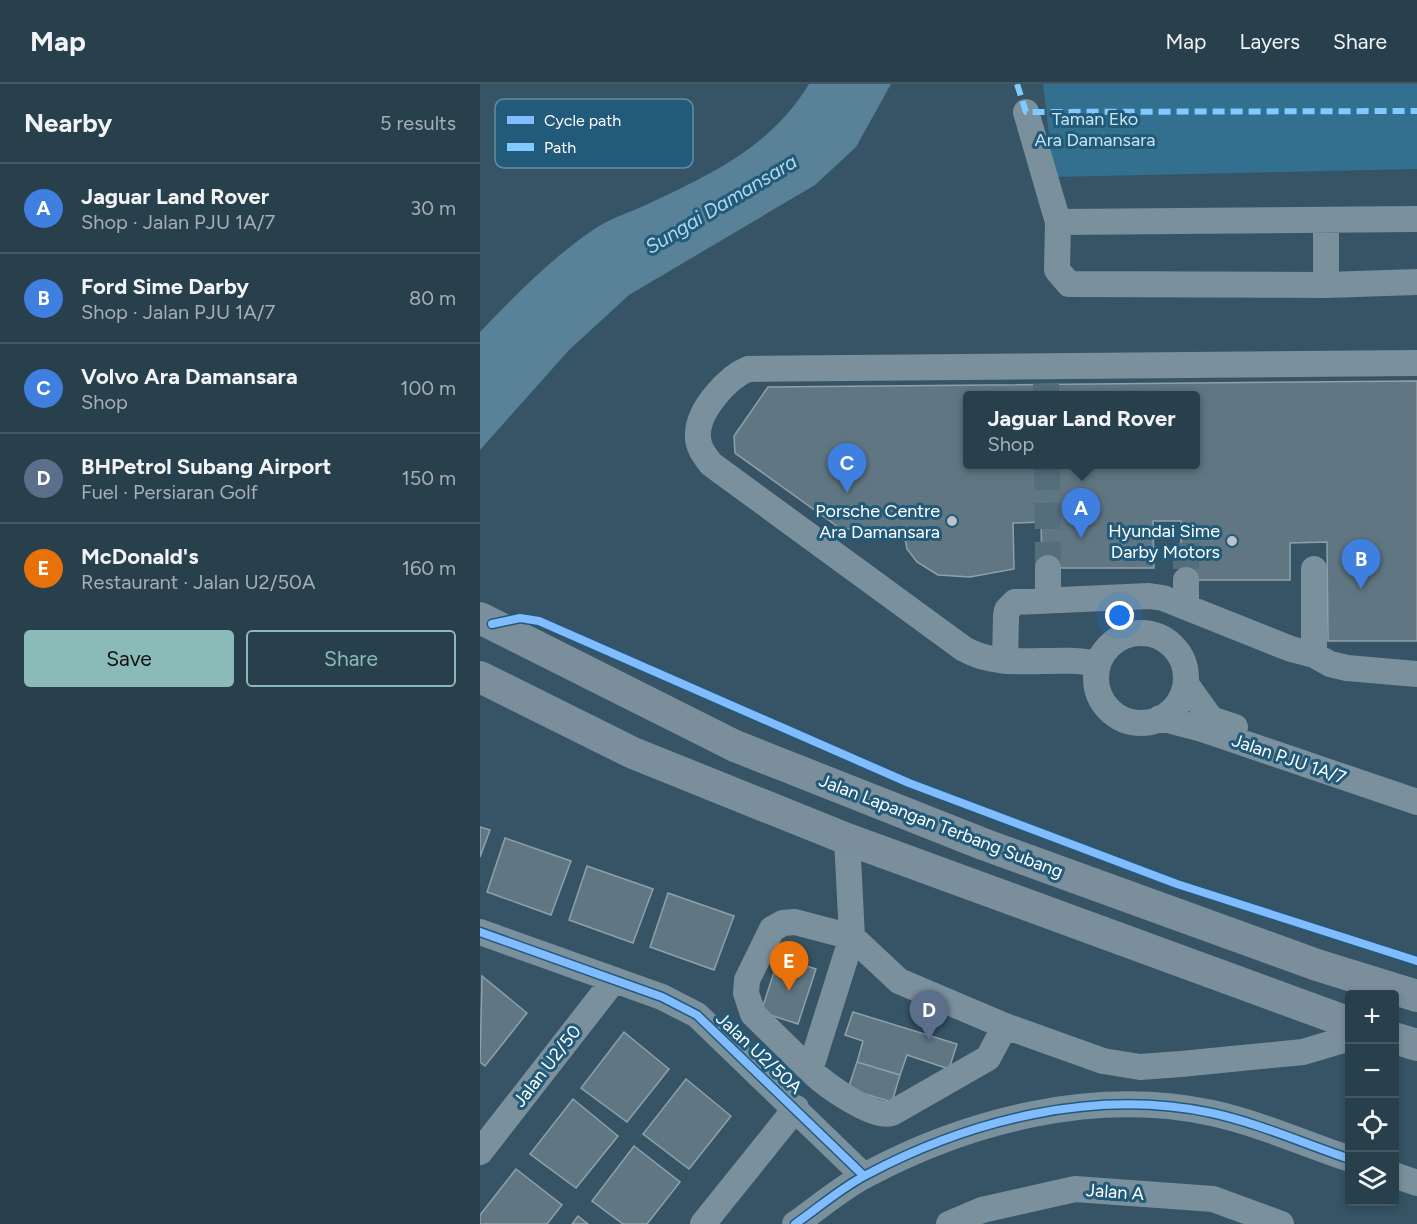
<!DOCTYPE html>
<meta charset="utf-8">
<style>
body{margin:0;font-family:Figtree,sans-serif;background:#304653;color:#f1f3f6}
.controls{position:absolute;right:18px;bottom:18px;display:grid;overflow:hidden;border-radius:6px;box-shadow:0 3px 9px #0003}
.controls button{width:54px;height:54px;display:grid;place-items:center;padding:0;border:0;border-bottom:2px solid #445864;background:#283f4c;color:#f1f3f6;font:30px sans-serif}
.you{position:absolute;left:640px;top:532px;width:21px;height:21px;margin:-15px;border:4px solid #fff;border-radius:50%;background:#1a73e8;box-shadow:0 0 0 9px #1a73e833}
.badge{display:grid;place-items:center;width:39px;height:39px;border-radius:50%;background:#8bbbb9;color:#fff;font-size:20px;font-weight:700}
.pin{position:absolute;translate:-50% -50px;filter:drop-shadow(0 2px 3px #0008)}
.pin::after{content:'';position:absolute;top:32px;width:21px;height:18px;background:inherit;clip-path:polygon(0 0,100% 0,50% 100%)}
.popup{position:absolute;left:483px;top:307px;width:237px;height:78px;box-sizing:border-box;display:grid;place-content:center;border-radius:6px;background:#283f4c;filter:drop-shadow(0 2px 4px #0005);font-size:20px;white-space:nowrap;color:#a5afb5}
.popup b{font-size:22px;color:#f1f3f6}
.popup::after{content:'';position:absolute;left:50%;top:100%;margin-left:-12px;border:12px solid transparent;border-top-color:#283f4c}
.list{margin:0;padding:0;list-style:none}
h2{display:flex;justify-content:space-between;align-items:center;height:78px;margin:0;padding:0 24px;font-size:26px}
h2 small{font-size:20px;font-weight:400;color:#a5afb5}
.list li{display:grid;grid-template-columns:39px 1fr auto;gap:18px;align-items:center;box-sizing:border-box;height:90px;padding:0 24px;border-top:2px solid #445864}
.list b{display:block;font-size:22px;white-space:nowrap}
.list p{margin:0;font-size:20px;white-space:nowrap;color:#a5afb5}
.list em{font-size:20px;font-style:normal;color:#a5afb5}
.actions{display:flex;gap:12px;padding:18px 24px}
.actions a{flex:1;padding:14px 0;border:2px solid #8bbbb9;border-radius:6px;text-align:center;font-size:21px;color:#8bbbb9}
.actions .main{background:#8bbbb9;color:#111}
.icon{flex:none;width:33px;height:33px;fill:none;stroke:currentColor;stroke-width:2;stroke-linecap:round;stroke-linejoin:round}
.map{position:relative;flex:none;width:937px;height:1140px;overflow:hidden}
header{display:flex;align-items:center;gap:36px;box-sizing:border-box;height:84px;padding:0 30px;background:#283f4c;border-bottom:2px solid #445864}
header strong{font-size:28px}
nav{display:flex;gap:33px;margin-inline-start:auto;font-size:21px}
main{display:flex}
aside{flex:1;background:#283f4c}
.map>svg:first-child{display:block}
</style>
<header>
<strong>Map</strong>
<nav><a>Map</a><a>Layers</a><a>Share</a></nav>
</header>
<main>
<aside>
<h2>Nearby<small>5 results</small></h2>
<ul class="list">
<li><span class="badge" style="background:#3f7fe0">A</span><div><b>Jaguar Land Rover</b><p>Shop · Jalan PJU 1A/7</p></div><em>30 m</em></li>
<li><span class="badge" style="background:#3f7fe0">B</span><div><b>Ford Sime Darby</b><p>Shop · Jalan PJU 1A/7</p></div><em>80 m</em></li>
<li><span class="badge" style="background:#3f7fe0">C</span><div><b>Volvo Ara Damansara</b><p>Shop</p></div><em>100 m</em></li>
<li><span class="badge" style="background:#5c6f8a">D</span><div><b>BHPetrol Subang Airport</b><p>Fuel · Persiaran Golf</p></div><em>150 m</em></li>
<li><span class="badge" style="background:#e8710a">E</span><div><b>McDonald's</b><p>Restaurant · Jalan U2/50A</p></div><em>160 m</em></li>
</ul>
<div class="actions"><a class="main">Save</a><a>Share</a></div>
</aside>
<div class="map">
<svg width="937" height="1140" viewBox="0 0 937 1140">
<rect width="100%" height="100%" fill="#365465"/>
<path fill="#336f8f" d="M563 0H937V85L574 93Z"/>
<path fill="#598197" d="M329 0H411L376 63 335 101 149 211 89 266 0 366V248C36 211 72 173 116 144 131 134 150 128 166 121 231 90 290 64 329 0Z"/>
<path fill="#607783" stroke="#8ea1ab" stroke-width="1.5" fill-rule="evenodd" d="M937 297V557H848L847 458 810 459V496H701V437H673L674 484H562L561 438 533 439 534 485 490 493 458 491 437 478 427 465 423 444 361 445 255 369 254 352 288 303ZM487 312H715V380H487Z
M0 743 10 746 0 773Z
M25 754 91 777 71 831 7 808Z
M107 782 173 805 153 859 89 836Z
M188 809 254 832 234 886 170 863Z
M299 873 336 885 318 940 281 928Z
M2 892 47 929 5 982 0 978Z
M373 928 477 960 469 985 427 971 420 991 377 978 383 957 365 951Z
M144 948 189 985 147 1038 101 1004Z
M377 978 420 991 412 1018 368 1005Z
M206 995 251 1032 209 1085 163 1050Z
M93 1015 138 1052 96 1104 50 1070Z
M154 1062 200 1098 167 1140H143L112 1117Z
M36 1085 82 1121 67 1140H0V1131Z
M98 1132 108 1140H92Z"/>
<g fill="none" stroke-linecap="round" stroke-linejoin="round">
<path stroke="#546e7c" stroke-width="26" stroke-dasharray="26 13" stroke-linecap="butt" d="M566 300V312
M567 380 568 484
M706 459V496"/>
<path stroke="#7a909c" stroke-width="26" d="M546 28 578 138
M846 136V201L589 200 577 186 578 138 937 135
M846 201 937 198
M568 484V516
M834 485V571
M706 496V522
M616 594a45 45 0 1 1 90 0a45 45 0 1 1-90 0Z
M525 577 526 532 527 526 535 518 669 512 683 514 811 565 834 571 850 580 867 584 937 590
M618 580C574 570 525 588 484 565L231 380C224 371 217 362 218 350 218 326 248 293 268 285L937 279
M706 600 731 635 755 643
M680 634 722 645 937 718
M367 755 372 853 419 897 525 942 623 977 660 983 701 980 823 968 870 954
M0 848 182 913 217 931 384 1092
M330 986 273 930 266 909 267 896 292 845 303 839 315 838 372 853 330 986C344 1000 394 1036 412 1029L508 974 525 942
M0 1068 134 896
M914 1091 937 1099
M223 1140 316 1024
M315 1140C338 1124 361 1104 386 1091 489 1036 615 1004 732 1029 778 1039 825 1060 870 1075
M469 1140 502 1126 595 1105 733 1115 801 1140"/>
<path stroke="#7a8f9b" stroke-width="32" d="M0 534 255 662 503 760 837 881 937 912
M0 593 153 669 367 755 870 939
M914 954 937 961"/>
<path stroke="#80caff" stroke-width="6" stroke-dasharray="12 6" stroke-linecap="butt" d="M537 0 546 28 937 27"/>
<g stroke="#225a79" stroke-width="11">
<path id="cycleway" d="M12 540 40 534 59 537 429 699 697 800 937 877
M0 848 182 913 217 931 384 1092
M315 1140C338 1124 361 1104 386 1091 489 1036 615 1004 732 1029 778 1039 825 1060 870 1075"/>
</g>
<use href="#cycleway" stroke="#80bcff" stroke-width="8"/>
</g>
<g fill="#b9c3c9" stroke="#225a79" stroke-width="2">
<circle cx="472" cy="437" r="6"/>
<circle cx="752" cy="457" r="6"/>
</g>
<g text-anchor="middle" stroke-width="6" stroke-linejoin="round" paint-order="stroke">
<g font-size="18" fill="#c7e4f4" stroke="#225a79">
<text x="615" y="41">Taman Eko<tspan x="615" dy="21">Ara Damansara</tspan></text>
</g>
<g font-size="18" fill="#fff" stroke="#225a79" text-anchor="end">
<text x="460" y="433">Porsche Centre<tspan x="460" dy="21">Ara Damansara</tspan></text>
<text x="740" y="453">Hyundai Sime<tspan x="740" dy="21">Darby Motors</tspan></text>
</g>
<g font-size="18" fill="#fff" stroke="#225a79">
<text transform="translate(809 675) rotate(19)" y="6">Jalan PJU 1A/7</text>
<text transform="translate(461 742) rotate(21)" y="6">Jalan Lapangan Terbang Subang</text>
<text transform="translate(279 969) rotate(43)" y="6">Jalan U2/50A</text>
<text transform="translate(67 982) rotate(-52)" y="6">Jalan U2/50</text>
<text transform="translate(635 1108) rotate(4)" y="6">Jalan A</text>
</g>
<g font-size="20" font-style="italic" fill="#afd8ed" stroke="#225a79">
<text transform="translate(241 120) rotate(-31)" y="7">Sungai Damansara</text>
</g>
</g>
<rect x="15" y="15" width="198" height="69" rx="9" fill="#225a79" stroke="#648ca1" stroke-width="1.5"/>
<rect x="27" y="32" width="27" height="8" fill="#80bcff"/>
<rect x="27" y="59" width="27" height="8" fill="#80caff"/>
<g font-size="16" fill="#fff">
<text x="64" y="42">Cycle path</text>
<text x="64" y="69">Path</text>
</g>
</svg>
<div class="controls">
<button>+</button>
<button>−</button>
<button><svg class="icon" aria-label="locate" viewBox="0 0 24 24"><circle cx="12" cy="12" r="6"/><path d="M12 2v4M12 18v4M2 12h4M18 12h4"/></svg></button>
<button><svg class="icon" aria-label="layers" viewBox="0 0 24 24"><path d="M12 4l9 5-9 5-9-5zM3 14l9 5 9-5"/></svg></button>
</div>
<div class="you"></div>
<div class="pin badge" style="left:601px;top:454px;background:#3f7fe0">A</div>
<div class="popup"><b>Jaguar Land Rover</b>Shop</div>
<div class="pin badge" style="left:881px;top:505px;background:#3f7fe0">B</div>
<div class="pin badge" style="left:367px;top:409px;background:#3f7fe0">C</div>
<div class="pin badge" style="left:449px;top:956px;background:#5c6f8a">D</div>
<div class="pin badge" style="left:309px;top:907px;background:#e8710a">E</div>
</div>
</main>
